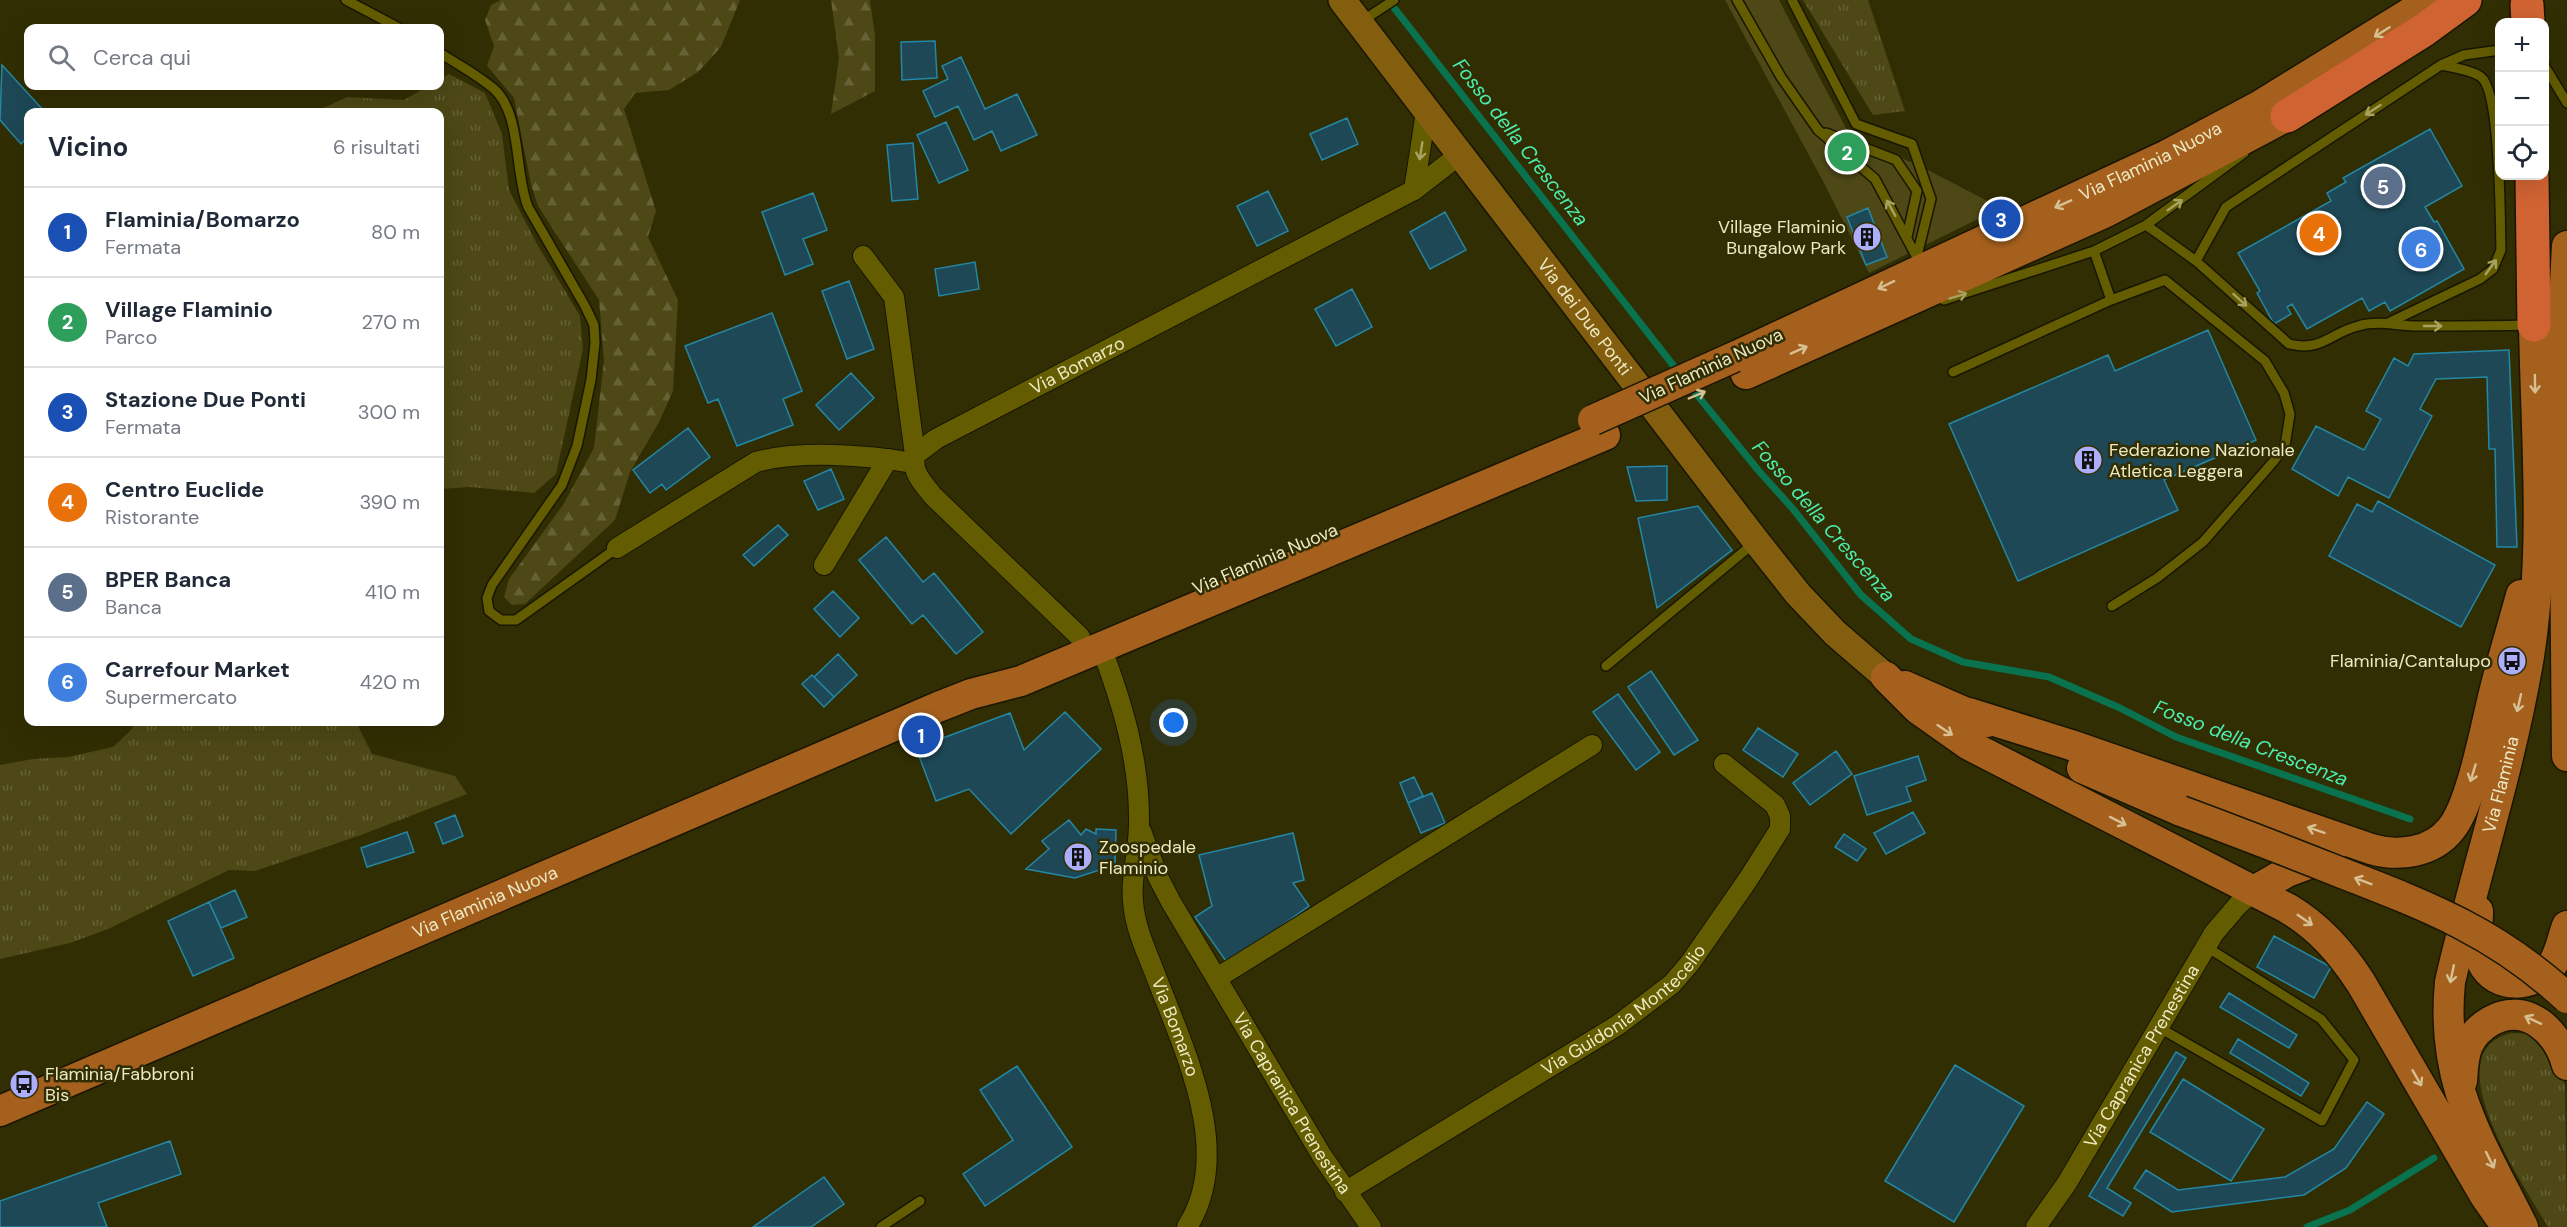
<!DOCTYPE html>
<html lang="it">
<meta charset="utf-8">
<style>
body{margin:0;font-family:"DM Sans",sans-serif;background:#f6f6f7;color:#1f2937}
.controls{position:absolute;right:18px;top:18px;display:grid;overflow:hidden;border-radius:12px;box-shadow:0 6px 24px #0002}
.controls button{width:54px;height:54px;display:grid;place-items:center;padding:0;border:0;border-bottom:2px solid #e0e1e3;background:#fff;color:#1f2937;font:30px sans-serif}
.you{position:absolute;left:1174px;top:723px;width:21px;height:21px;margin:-15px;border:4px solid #fff;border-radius:50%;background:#1a73e8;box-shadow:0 0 0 9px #1a73e833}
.badge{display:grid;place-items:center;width:39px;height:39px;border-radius:50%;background:#5f658f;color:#fff;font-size:20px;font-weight:700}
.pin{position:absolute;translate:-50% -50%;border:3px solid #fff;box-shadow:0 2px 6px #0006}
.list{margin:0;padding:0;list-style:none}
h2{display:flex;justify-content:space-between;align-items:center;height:78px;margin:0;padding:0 24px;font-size:26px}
h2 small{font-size:20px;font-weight:400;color:#747a83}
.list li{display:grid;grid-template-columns:39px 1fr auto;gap:18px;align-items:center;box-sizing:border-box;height:90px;padding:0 24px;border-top:2px solid #e0e1e3}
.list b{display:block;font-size:22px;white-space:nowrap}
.list p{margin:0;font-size:20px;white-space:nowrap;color:#747a83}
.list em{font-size:20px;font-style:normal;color:#747a83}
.icon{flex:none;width:33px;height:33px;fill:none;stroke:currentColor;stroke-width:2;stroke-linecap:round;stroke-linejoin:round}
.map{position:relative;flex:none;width:2567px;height:1227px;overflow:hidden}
.search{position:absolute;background:#fff;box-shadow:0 6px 24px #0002;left:24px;top:24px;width:420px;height:66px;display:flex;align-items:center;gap:15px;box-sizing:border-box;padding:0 21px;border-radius:12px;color:#747a83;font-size:22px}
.panel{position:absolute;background:#fff;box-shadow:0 6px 24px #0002;left:24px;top:108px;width:420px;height:618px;border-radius:12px}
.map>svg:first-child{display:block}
</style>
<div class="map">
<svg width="2567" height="1227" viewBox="0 0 2567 1227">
<defs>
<pattern id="grass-tufts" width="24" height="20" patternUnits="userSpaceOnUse" patternTransform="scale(1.5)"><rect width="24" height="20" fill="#4d4816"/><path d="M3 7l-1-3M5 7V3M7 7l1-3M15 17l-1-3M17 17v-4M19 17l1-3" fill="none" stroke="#676236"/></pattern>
<pattern id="forest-firs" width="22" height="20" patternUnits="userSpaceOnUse" patternTransform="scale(1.5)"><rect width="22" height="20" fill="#4d4816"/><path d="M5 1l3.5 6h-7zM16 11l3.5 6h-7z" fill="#676236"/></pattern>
</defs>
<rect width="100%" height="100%" fill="#322e03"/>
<path fill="url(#grass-tufts)" d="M1803 0H1868L1905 111 1873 115Z
M449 74 485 93 502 134 509 190 537 244 580 316 583 349 556 474 534 493 470 487 440 489V112H315L347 97 404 100 429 86H440V79Z
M136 722H356L372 754 455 776 467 794 361 835 255 871 229 870 108 929 70 943 0 959V765L33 759 68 757 113 747 130 731Z
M2512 1033 2533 1034 2559 1069 2565 1086 2567 1227H2548C2527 1189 2430 1051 2512 1033Z"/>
<path fill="url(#forest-firs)" d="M501 0H740L721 47 698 72 669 90 635 93 624 109 656 211 648 237 678 300 673 391 659 422 630 472 615 520 525 604 512 605 504 597 509 579 563 505 594 448 604 360 599 300 538 206 531 184 514 98 487 66 494 46 485 20 491 5Z
M831 0H870L875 36V91L831 114 839 58Z"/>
<path fill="#4d4816" d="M1725 0H1779L1849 134 1926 169 1993 204 1996 210 1869 273 1824 183Z"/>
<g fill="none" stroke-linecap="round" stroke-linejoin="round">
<path stroke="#097350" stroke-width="7" d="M1388 0 1680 374
M1689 385 1758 470 1793 509 1861 595 1911 639 1963 662 2049 677 2120 708 2176 737 2410 819
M2307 1227 2350 1210 2434 1158"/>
</g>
<path fill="#1e4856" stroke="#2387a5" stroke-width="1.5" d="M935 41 937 78 902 80 901 42Z
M961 57 985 109 1017 94 1037 135 1001 151 992 131 974 140 958 106 935 117 923 91 948 79 942 66Z
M2 65 45 112H28V137L21 144 0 120Z
M1347 118 1358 144 1322 160 1310 134Z
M946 122 968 170 939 183 917 135Z
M2430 129 2462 186 2425 207 2434 222 2437 221 2464 269 2390 311 2385 302 2369 311 2362 298 2307 329 2292 304 2287 307 2291 314 2274 324 2257 293 2260 291 2238 253 2331 201 2327 193 2346 182 2343 178Z
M913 143 918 199 892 201 887 145Z
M1268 191 1288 231 1257 246 1237 206Z
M813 193 827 230 803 239 813 264 785 275 762 212Z
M1868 208 1887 257 1866 265 1847 217Z
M1445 212 1466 250 1430 269 1410 232Z
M975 262 979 289 939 296 935 269Z
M849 281 874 349 847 359 822 291Z
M1352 289 1372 327 1336 346 1315 309Z
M772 313 802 391 783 399 793 425 737 446 718 399 708 403 685 346Z
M2208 330 2256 440 2164 480 2178 510 2018 581 1949 424 2108 355 2115 371Z
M2509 350 2517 547H2497L2495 449H2489L2487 377 2436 379 2420 409 2432 416 2389 498 2348 477 2338 496 2292 469 2316 426 2364 450 2381 419 2366 411 2394 358 2408 366 2414 354Z
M851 373 874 398 839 430 816 405Z
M688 428 710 457 666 490 662 484 650 493 633 470Z
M1667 466V500L1636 501 1627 467Z
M831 469 844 499 818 510 804 481Z
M2378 501 2495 565 2461 627 2329 556 2357 504 2372 512Z
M1698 506 1732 550 1657 608 1638 518Z
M778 525 788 535 754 566 743 555Z
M886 537 923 582 934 573 983 632 956 654 923 615 912 624 859 560Z
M833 591 859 618 840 637 814 609Z
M838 654 857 675 834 697 814 677Z
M1651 671 1698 740 1674 755 1628 687Z
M812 675 834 697 824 707 802 684Z
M1618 694 1660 752 1636 770 1593 712Z
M1065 712 1101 749 1011 834 969 789 936 801 916 748 1010 713 1024 750Z
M1758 728 1798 754 1783 777 1743 750Z
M1836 751 1852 774 1810 805 1793 783Z
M1918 756 1926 780 1906 787 1911 801 1867 815 1854 776Z
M1414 777 1423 796 1408 803 1400 783Z
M1432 793 1445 823 1421 833 1408 803Z
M1913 812 1925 833 1886 854 1874 833Z
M455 815 463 836 443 844 435 823Z
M1069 820 1081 835 1086 829 1096 834V829L1116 830 1115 865 1075 878 1026 869 1049 849 1042 841Z
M407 832 414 852 367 867 361 848Z
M1293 833 1304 880 1293 883 1309 906 1228 964 1195 917 1212 906 1199 855Z
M1844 834 1866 849 1857 861 1835 847Z
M235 890 247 917 221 928 209 902Z
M209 902 234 958 193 976 168 921Z
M2274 936 2331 967 2314 998 2257 967Z
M2229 993 2297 1035 2289 1048 2220 1007Z
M2238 1039 2309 1083 2301 1096 2230 1053Z
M2176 1052 2186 1058 2107 1188 2131 1203 2123 1216 2089 1196Z
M1955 1065 2024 1106 1954 1222 1885 1181Z
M1017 1066 1072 1147 985 1206 963 1174 1013 1140 980 1090Z
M2183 1079 2264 1129 2231 1181 2150 1132Z
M2367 1102 2384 1114 2346 1168 2304 1195 2172 1212 2134 1188 2146 1170 2178 1190 2285 1177 2334 1149Z
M170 1141 181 1174 98 1203 107 1227H0V1201Z
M824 1177 844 1204 811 1227H753Z"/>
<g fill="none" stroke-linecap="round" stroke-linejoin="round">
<g stroke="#181601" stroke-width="12">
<path id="lane" d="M346 0 399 28
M1737 0 1781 77 1818 130 1875 179 1921 265
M1792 0 1856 124 1912 144 1931 199 1917 256
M1362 21 1394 0
M440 53C457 64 478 75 494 89 522 114 514 172 528 207L585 306 594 325 595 343 591 380 577 446 562 485 492 585 487 598 489 611 501 620H516L617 548
M2544 65 2567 103
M1826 133 1896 160 1917 191 1907 237
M2146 225 2196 261 2289 344C2322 352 2330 333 2358 326 2378 320 2398 326 2418 326 2455 326 2493 326 2530 325
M2094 251 2111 300
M2196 261 2226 207 2441 65 2464 55 2500 50
M1944 300 2094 251 2146 225 2244 153
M2388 323 2480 279 2493 269 2501 250C2500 221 2501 92 2481 77 2472 70 2453 68 2441 65
M1953 372 2111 300 2165 280 2265 361 2284 393 2290 414 2285 446 2273 462 2203 542 2157 578 2112 606
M1606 666 1754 543
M2158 1027 2322 1121 2354 1060 2321 1019 2205 946
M881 1227 920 1201"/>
</g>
<g stroke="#181601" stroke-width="22">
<g id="street">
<path d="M1414 190 1426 112"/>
<path d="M863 256 894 297 915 455"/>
<path d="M617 548 756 462C800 450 868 455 913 463"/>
<path d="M824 565 888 459"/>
<path id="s1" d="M1080 637 933 496C923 483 911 472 915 455L936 439 1414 190 1459 155"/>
<path id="s2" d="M1101 647C1123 705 1140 762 1139 824 1139 853 1129 881 1134 910 1137 931 1146 951 1154 971 1182 1046 1236 1151 1187 1227"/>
<path id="s3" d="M1141 831 1158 877 1171 902 1322 1156 1371 1227"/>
<path d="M1217 978 1592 745"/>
<path id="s4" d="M1345 1192 1618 1025 1672 984 1690 963 1747 881 1780 829V816L1775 805 1724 764"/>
<path id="s5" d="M2036 1227 2067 1183 2214 933 2238 905 2254 891"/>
</g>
</g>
<g stroke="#181601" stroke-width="30">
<g id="secondary">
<path id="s6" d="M1342 0 1756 541 1798 594 1835 633 1886 677"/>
</g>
</g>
<g stroke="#181601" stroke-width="33">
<g id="primary">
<path d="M2567 246 2563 322 2567 756"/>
<path id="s7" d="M1734 357 2167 155 2259 106 2431 0"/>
<path d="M1746 374 2106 212 2287 116"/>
<path d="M1886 677 1918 709 1969 745 2287 908C2319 927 2341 952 2361 983L2485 1196 2499 1216"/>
<path d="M1905 686 1987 722"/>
<path d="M1969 713 2071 745 2371 849C2398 857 2432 853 2451 829 2471 805 2485 730 2493 697 2501 663 2512 629 2521 595"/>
<path d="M2082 768 2181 811"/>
<path d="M2254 891 2287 872 2330 856"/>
<path d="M2478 911C2478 928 2474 947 2482 962 2495 990 2535 988 2552 965 2560 954 2562 939 2567 926"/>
<path d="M2462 1081C2463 1069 2463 1056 2468 1045 2473 1035 2482 1026 2491 1021 2527 1001 2558 1032 2567 1065"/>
<path id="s8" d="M0 1111 938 707 971 694 1021 681 1605 435"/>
<path id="s9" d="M2523 1227C2480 1140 2440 1084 2450 982 2475 873 2511 766 2529 656 2546 547 2536 435 2534 325"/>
</g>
</g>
<g stroke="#181601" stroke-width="36">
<path id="highway" d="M2527 5 2528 22
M2287 116 2424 30 2465 0
M2532 176 2534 325"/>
</g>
<use href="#lane" stroke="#645c00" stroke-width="9"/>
<use href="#street" stroke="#645c00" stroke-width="20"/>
<use href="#secondary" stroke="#845e0f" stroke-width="27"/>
<use href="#primary" stroke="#a5601e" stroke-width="30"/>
<use href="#highway" stroke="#d06332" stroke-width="33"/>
<g stroke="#181601" stroke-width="33" stroke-linecap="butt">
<path id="primary-bridge" d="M1593 420 1734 357
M2181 811C2235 831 2289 852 2342 873 2430 907 2497 933 2567 998"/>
</g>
<use href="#primary-bridge" stroke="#a5601e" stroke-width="30"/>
</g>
<defs><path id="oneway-shaft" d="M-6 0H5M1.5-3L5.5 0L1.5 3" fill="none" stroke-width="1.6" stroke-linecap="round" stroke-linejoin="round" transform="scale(1.5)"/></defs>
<g stroke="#d7c092">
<use href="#oneway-shaft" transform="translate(2382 32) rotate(148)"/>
<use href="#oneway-shaft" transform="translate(2063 204) rotate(156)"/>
<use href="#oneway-shaft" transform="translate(1886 285) rotate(154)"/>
<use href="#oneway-shaft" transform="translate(1799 350) rotate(-24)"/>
<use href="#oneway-shaft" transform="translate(2535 384) rotate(89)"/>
<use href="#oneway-shaft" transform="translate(1697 395) rotate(-23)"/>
<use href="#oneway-shaft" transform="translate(2519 703) rotate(103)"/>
<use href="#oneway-shaft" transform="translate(1945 730) rotate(34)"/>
<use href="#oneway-shaft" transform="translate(2473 773) rotate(107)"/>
<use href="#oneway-shaft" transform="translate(2118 821) rotate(27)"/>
<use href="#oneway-shaft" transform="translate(2316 830) rotate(-161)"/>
<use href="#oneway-shaft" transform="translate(2363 881) rotate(-159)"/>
<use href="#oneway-shaft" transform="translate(2305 920) rotate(35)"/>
<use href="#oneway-shaft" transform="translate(2452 974) rotate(102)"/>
<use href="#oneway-shaft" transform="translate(2533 1020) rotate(-155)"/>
<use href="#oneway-shaft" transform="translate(2417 1078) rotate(60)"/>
<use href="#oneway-shaft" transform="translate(2490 1160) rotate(64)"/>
</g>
<g stroke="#a8a262">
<use href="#oneway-shaft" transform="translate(2373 110) rotate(147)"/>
<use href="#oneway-shaft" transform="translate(1421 151) rotate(99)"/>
<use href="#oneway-shaft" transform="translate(2175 205) rotate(-35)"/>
<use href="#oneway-shaft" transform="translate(1891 208) rotate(-119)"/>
<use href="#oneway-shaft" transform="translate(2491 267) rotate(-54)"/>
<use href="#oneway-shaft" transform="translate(1958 296) rotate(-17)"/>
<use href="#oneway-shaft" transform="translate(2240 300) rotate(42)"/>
<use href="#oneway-shaft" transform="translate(2433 326)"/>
</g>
<defs>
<g id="building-disc" transform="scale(1.5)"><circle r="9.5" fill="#adaefb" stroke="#322e03"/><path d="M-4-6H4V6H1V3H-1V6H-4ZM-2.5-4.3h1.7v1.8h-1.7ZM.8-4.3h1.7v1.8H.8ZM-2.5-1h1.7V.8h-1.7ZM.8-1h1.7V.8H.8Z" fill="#111"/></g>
<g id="bus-disc" transform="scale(1.5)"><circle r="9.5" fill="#adaefb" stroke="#322e03"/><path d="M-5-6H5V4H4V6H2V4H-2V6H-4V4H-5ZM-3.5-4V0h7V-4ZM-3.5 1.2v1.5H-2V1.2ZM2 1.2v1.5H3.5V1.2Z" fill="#111"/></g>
</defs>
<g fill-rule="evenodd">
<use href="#building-disc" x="1867" y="237"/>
<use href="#building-disc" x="2088" y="460"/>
<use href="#bus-disc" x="2512" y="661"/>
<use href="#building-disc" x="1078" y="857"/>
<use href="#bus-disc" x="24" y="1084"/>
</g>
<g text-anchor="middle" stroke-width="5" stroke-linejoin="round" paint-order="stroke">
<g font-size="18" fill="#ece9c3" stroke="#322e03">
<text dy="6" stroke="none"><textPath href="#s7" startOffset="460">Via Flaminia Nuova</textPath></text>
<text dy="6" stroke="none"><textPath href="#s6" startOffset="399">Via dei Due Ponti</textPath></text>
<text dy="6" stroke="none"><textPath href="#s1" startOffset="436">Via Bomarzo</textPath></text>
<text transform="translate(1711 366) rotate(-25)" y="6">Via Flaminia Nuova</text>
<text transform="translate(1265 559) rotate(-23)" y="6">Via Flaminia Nuova</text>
<text dy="6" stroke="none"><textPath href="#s9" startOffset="464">Via Flaminia</textPath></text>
<text dy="6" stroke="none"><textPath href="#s8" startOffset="528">Via Flaminia Nuova</textPath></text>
<text dy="6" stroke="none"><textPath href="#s4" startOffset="334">Via Guidonia Montecelio</textPath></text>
<text dy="6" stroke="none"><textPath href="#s2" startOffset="393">Via Bomarzo</textPath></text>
<text dy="6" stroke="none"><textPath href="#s5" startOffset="201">Via Capranica Prenestina</textPath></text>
<text dy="6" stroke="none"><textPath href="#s3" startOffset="312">Via Capranica Prenestina</textPath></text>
</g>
<g font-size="18" fill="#ece9c3" stroke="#322e03" text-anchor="start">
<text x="1846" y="233" text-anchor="end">Village Flaminio<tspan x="1846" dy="21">Bungalow Park</tspan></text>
<text x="2109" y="456">Federazione Nazionale<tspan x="2109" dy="21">Atletica Leggera</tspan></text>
<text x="2491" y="667" text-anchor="end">Flaminia/Cantalupo</text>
<text x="1099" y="853">Zoospedale<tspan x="1099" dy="21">Flaminio</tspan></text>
<text x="45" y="1080">Flaminia/Fabbroni<tspan x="45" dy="21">Bis</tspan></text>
</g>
<g font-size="20" font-style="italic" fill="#4becae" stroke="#322e03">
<text transform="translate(1521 142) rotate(52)" y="7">Fosso della Crescenza</text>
<text transform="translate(1824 521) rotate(49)" y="7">Fosso della Crescenza</text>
<text transform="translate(2251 743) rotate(21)" y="7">Fosso della Crescenza</text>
</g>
</g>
</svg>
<div class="controls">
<button>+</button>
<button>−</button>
<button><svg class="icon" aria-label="locate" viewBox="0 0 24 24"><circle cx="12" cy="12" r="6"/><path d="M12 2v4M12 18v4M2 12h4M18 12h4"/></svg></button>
</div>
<div class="you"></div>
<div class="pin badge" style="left:921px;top:735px;background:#1a4fb4">1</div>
<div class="pin badge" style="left:1847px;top:152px;background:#2e9e5b">2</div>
<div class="pin badge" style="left:2001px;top:219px;background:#1a4fb4">3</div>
<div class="pin badge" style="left:2319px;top:233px;background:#e8710a">4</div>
<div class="pin badge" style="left:2383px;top:186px;background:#5c6f8a">5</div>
<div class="pin badge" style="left:2421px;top:249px;background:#3f7fe0">6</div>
<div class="search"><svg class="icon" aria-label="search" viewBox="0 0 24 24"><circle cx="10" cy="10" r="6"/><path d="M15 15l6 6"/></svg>Cerca qui</div>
<section class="panel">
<h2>Vicino<small>6 risultati</small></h2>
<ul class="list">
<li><span class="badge" style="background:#1a4fb4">1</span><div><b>Flaminia/Bomarzo</b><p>Fermata</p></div><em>80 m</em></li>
<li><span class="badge" style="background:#2e9e5b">2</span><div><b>Village Flaminio</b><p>Parco</p></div><em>270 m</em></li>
<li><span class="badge" style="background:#1a4fb4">3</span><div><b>Stazione Due Ponti</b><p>Fermata</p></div><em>300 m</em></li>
<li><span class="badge" style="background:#e8710a">4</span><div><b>Centro Euclide</b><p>Ristorante</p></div><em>390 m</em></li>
<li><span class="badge" style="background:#5c6f8a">5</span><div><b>BPER Banca</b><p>Banca</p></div><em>410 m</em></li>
<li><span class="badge" style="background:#3f7fe0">6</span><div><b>Carrefour Market</b><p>Supermercato</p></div><em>420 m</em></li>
</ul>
</section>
</div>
